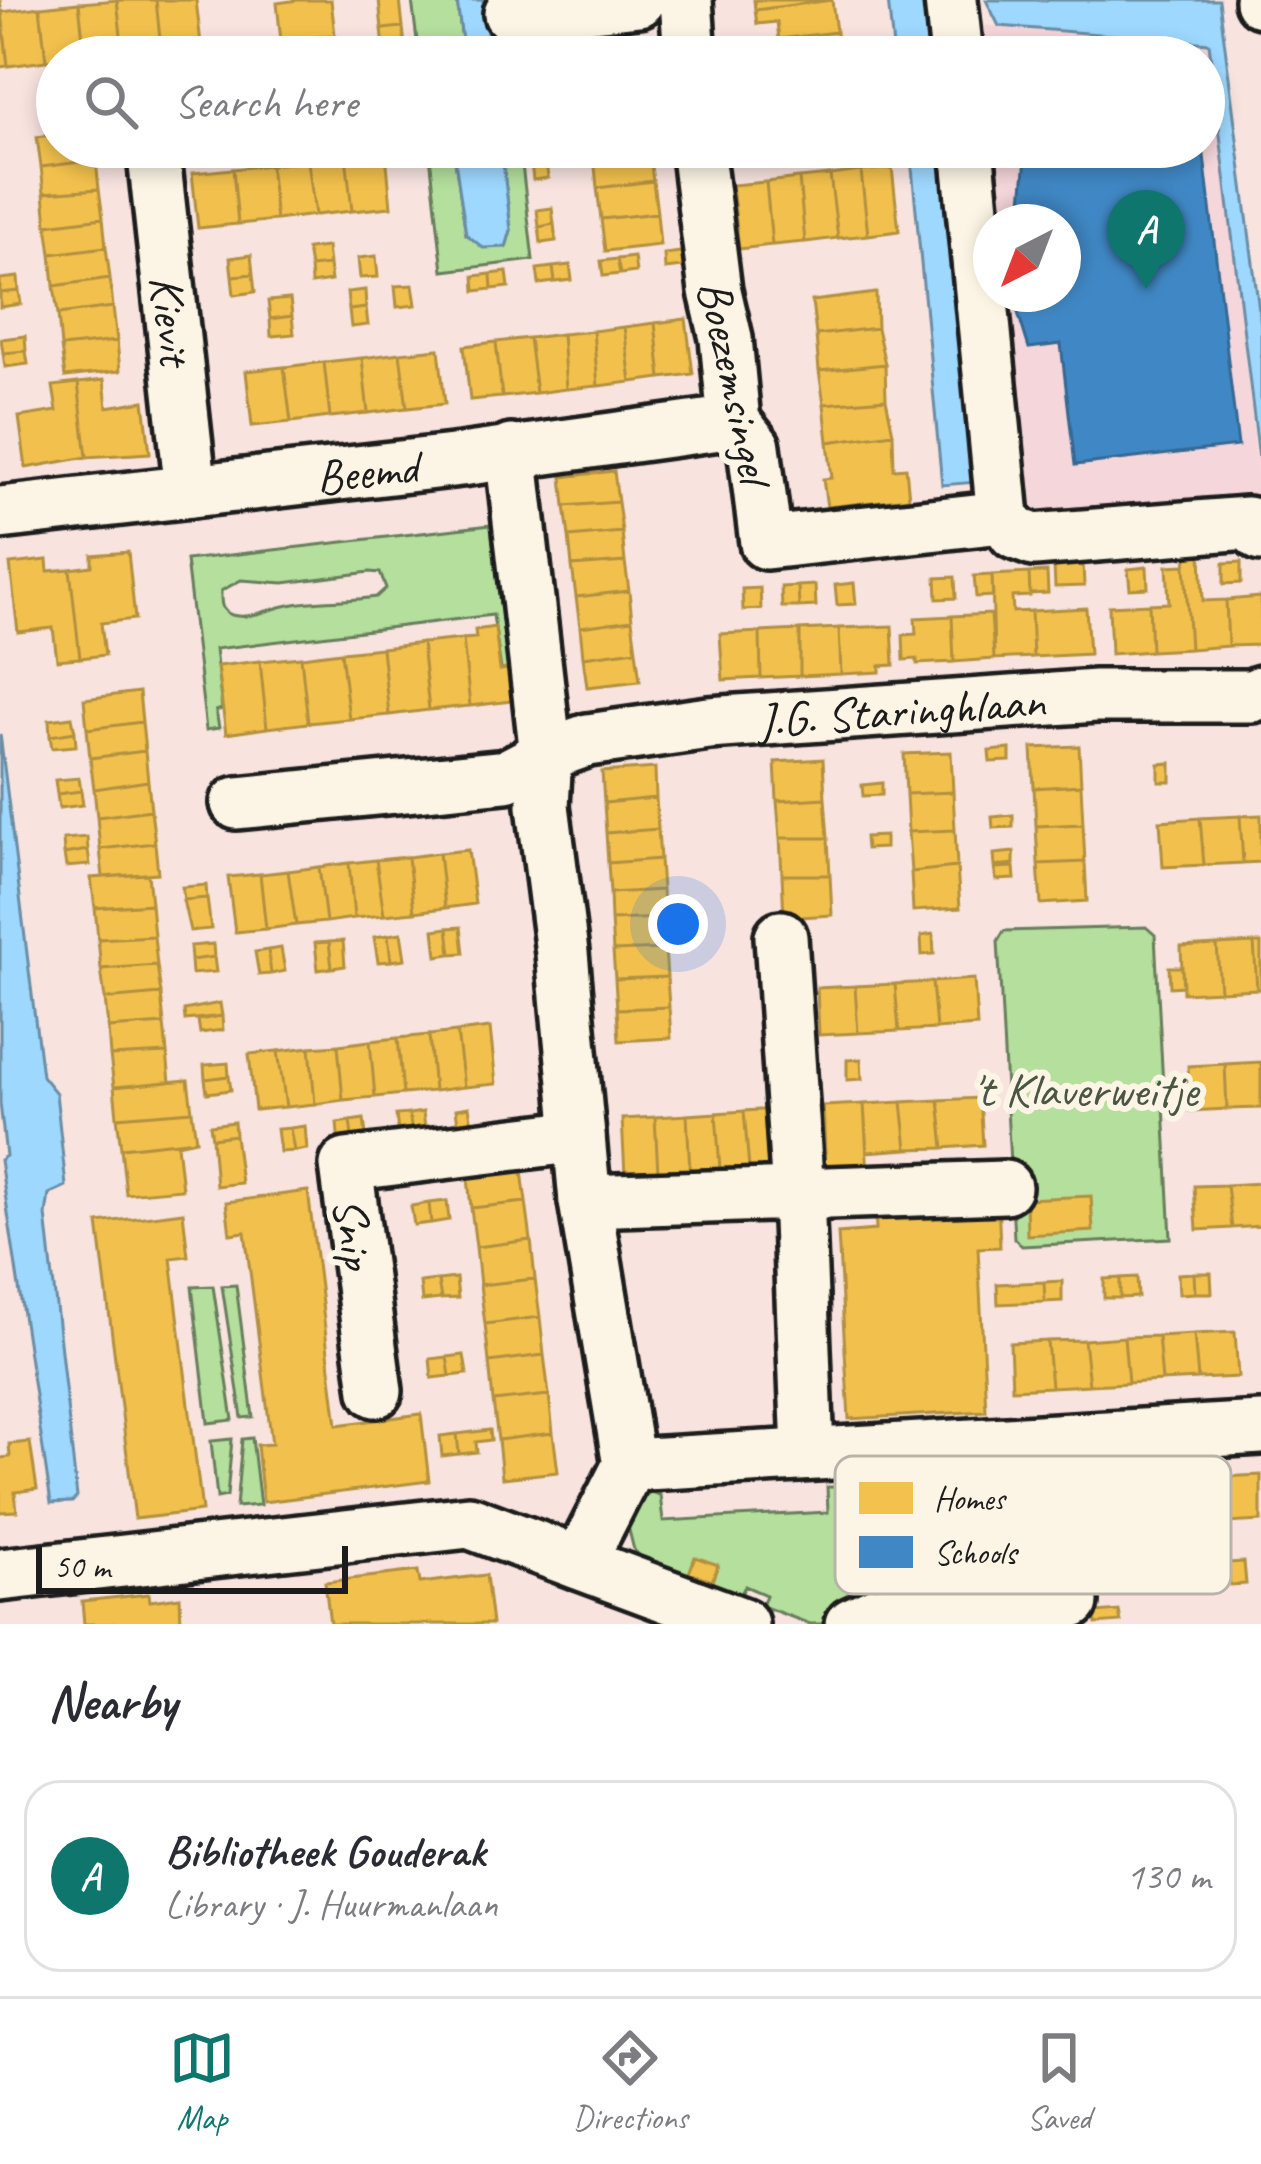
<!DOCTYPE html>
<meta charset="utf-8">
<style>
body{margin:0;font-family:Caveat,sans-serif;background:#f7f7f7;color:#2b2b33}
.compass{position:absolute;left:973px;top:204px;width:108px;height:108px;border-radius:50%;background:#fff;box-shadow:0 6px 18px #0003;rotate:222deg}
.scale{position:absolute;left:36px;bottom:30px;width:312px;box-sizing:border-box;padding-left:12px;border:6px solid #1c1c1c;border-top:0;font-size:33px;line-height:42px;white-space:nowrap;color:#1c1c1c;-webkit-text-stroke:9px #fcf5e5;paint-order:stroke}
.you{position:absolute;left:678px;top:924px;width:42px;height:42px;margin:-30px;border:9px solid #fff;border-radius:50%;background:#1a73e8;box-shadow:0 0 0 18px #1a73e833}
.badge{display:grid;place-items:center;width:78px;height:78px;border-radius:50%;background:#0f766e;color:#fff;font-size:39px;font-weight:700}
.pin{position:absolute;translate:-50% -99px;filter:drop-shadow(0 3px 6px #0008)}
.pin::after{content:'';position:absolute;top:63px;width:42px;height:36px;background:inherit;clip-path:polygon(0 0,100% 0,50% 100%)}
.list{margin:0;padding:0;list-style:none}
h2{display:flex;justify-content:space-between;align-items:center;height:156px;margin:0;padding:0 48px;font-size:51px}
h2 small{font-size:39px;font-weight:400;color:#7c7c81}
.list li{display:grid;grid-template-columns:78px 1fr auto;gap:36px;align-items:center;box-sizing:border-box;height:192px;margin:0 24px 24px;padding:0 24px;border:3px solid #e1e1e2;border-radius:36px}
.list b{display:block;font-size:45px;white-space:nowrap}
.list p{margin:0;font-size:39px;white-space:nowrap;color:#7c7c81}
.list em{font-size:39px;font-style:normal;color:#7c7c81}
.icon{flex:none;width:66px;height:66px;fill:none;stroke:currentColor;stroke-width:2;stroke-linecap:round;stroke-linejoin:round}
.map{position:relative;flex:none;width:1261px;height:1624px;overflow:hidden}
.search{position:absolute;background:#fff;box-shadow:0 6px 18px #0003;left:36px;right:36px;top:36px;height:132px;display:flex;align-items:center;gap:30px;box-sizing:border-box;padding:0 42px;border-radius:66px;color:#7c7c81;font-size:45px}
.sheet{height:372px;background:#fff}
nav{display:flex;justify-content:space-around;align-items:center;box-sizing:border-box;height:168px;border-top:3px solid #e1e1e2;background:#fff;font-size:33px;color:#7c7c81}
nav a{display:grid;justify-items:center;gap:6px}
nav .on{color:#0f766e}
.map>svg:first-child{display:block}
</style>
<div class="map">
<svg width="1261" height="1624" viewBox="0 0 1261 1624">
<rect width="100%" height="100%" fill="#f8e3df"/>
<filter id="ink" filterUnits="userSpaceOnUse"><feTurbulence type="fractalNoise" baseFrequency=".00833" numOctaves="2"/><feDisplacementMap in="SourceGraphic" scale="24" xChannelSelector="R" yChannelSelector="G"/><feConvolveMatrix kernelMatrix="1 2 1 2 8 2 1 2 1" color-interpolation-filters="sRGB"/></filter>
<g filter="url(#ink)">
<path fill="#f5d6da" d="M967 24 1209 42 1261 501 1033 526 1002 294H1063V222H993L983 147H1204V57H972Z"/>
<path fill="#b4df9d" stroke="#687e5c" stroke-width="3" fill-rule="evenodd" d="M412 0H457L464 57H419Z
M429 147H453L466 234 506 247 511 230 501 148 520 147 533 260 443 271Z
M491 525 508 669 501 670 493 615 215 649 222 709 216 711 219 728 206 730 186 560ZM370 572 380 573 386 588 376 597C347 602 317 599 289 605 271 608 250 620 232 615 220 611 221 602 221 591L241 580 284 583Z
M1146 927 1155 935 1171 1238 1022 1246 1014 1238 998 941 1004 931Z
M236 1285 253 1417 242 1418 222 1286Z
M213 1286 233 1420 208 1423 192 1287Z
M252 1438 260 1505 236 1507 242 1439Z
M232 1439 227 1496 217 1498 211 1441Z
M827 1487H844L849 1603 833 1624H810L762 1606 766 1595 745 1586 740 1596 641 1557 634 1550 628 1526 637 1504 650 1492 660 1495 663 1521 828 1512Z"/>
<path fill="#9ed8ff" stroke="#6a8da4" stroke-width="3" d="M457 0H483L490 57H464Z
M888 0H923L929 57H894Z
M986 0H1219L1261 325V476L1209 43 999 26Z
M453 147H501L511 230 506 247 483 248 466 234Z
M910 147H939L978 482 942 485Z
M0 734 42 1076 56 1093 66 1186 49 1194 46 1215 77 1497 72 1502 51 1503 0 1160 6 1156 0 1103Z"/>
<path fill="#f2c14e" stroke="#b2903f" stroke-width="3" d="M0 0 8 66 0 67Z
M117 0 123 53 85 57 79 3Z
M117 0H156L161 49 123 53Z
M156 0H196L201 44 161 49Z
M298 0H331L335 35 281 41 277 3Z
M379 0H400L403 27 382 29Z
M754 0H832L755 10Z
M832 0 836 32 779 39 777 22 757 24 755 10Z
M79 3 85 57H57V60L46 61 40 7Z
M40 7 46 61 8 66 2 12Z
M403 27 405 46 384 48 382 29Z
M836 32 839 57H782L779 39Z
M335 35 337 57H283L281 41Z
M57 134V147H94L96 160 41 167 37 137Z
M530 147H544L546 162 531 163Z
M593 147H648L649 150 594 156Z
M649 150 653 181 597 188 594 156Z
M386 152 391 207 352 211 346 156Z
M346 156 352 211 315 215 308 161Z
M96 160 99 189 44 193 41 167Z
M308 161 315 215 276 220 270 165Z
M546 162 548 178 533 180 531 163Z
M270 165 276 220 238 224 233 169Z
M892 168 899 231 868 235 861 171Z
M233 169 238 224 198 228 192 173Z
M861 171 868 235 838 238 830 175Z
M830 175 838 238 805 242 799 178Z
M799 178 805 242 772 245 766 182Z
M653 181 657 213 601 219 597 188Z
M766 182 772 245 739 249 732 185Z
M99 189 103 218 47 225 44 193Z
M552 208 554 224 539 227 537 210Z
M657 213 660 245 605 251 601 219Z
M103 218 106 247 51 254 47 225Z
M554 224 556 241 541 243 539 227Z
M106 247 110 278 54 286 51 254Z
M327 247 329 265 310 267 307 249Z
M681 252 683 267 665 269 664 254Z
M251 255 253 274 232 276 230 258Z
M376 256 378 277 360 278 358 258Z
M634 257 636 272 620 274 617 259Z
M617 259 620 274 603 276 601 261Z
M329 265 331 281 311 284 310 267Z
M570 265 572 280 555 282 553 267Z
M553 267 555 282 539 284 537 269Z
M507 272 509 287 492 289 491 274Z
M253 274 255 292 234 295 232 276Z
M491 274 492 289 475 291 474 276Z
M18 277 19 291 0 293V279Z
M110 278 113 307 58 314 54 286Z
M413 285 416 305 397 307 395 286Z
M365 290 366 308 349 310 347 292Z
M19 291 21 304 0 307V293Z
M876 293 877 328 816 335 812 301Z
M290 299 292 316 270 319 268 301Z
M113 307 117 341 61 347 58 314Z
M366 308 368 325 351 327 349 310Z
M292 316 294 334 271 336 270 319Z
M686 319 693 374 661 378 655 323Z
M655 323 661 378 631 382 624 327Z
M624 327 631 382 598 386 593 331Z
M877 328 885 364 819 371 816 335Z
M593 331 598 386 566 389 562 334Z
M562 334 566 389 536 393 529 338Z
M25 336 26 351 3 353 1 339Z
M529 338 536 393 502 397 496 342Z
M117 341 120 371 65 377 61 347Z
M496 342 502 397 470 400 464 346Z
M439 349 445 404 407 408 400 353Z
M26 351 28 364 5 367 3 353Z
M400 353 407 408 368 413 362 358Z
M362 358 368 413 330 417 324 362Z
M324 362 330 417 291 422 284 367Z
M885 364 886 399 824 404 819 371Z
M284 367 291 422 252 426 246 371Z
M104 380 107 407 144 401 150 453 87 457 78 383Z
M78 383 87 457 26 468 19 417 57 411 53 386Z
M886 399 893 433 828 442 824 404Z
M893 433 894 469 906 468 909 498 827 507 823 479 832 478 828 442Z
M614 471 618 502 565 506 562 477Z
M618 502 622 532 569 537 565 506Z
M622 532 625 562 572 566 569 537Z
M128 552 135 619 101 623 105 655 80 658 70 569 92 566V555Z
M1201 555 1203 601 1226 600 1228 646 1190 649 1185 565 1188 556Z
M47 560 48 571 70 569 80 658 57 660 53 628 18 632 10 564Z
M625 562 629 591 576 597 572 566Z
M1241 562V583L1224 584V563Z
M1083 564 1084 586 1055 587 1054 565Z
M1185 565 1190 649 1151 651 1149 604 1169 603 1167 566Z
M1147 567 1148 588 1130 589 1128 569Z
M1047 572 1048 593 1030 594 1029 573Z
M1029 573 1030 596 1012 597 1013 612 1031 611 1033 657 994 659 992 575Z
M992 575 993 596 976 597 974 576Z
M955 577 956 598 937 599 936 578Z
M854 583 856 604 837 605 835 585Z
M815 585 816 606 799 607 798 586Z
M798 586 799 607H782L781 587Z
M760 588 761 609 743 610 742 589Z
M629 591 632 620 580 627 576 597Z
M1261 597V645L1228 646 1226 600Z
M1149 604 1151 651 1111 654 1109 606Z
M1086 608 1089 654 1033 657 1031 611Z
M991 614 994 659 954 662 952 616Z
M952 616 954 662 917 664V659L904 660 903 635 916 634 915 618Z
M632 620 636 650 583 657 580 627Z
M892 626 894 665 880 666V672L841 674 839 628Z
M495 627 500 670 508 669 512 701 470 706 463 639 476 638 475 630Z
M839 628 841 674 800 676V630Z
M800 630V676L761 678 760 632Z
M760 632 761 678 723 680 720 634Z
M463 639 470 706 429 710 422 643Z
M422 643 429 710 389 715 382 648Z
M382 648 389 715 349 719 341 652Z
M636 650 640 681 587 687 583 657Z
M341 652 349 719 308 723 301 657Z
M301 657 308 723 267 728 260 661Z
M260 661 267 728 226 734 217 666Z
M139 692 142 722 87 729 84 699Z
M72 717 75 732 50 736 49 720Z
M142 722 145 751 90 758 87 729Z
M75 732 76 746 52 748 50 736Z
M1079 746 1081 785 1034 788 1032 748Z
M1010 749V761L990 762 989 751Z
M145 751 148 781 94 789 90 758Z
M951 752 953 792 906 794 904 754Z
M823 759 825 798 777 801 775 762Z
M1171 763V782H1159V764Z
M655 768 656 798 604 803 602 772Z
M79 778 81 791 57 794 55 780Z
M148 781 151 810 97 817 94 789Z
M882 783V795L863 796 862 785Z
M1081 785 1083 824 1036 826 1034 788Z
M81 791 83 805 59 808 57 794Z
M953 792 955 830 908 832 906 794Z
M656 798 658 829 606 833 604 803Z
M825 798 828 838H780L777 801Z
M151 810 155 843 100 849 97 817Z
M1013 815V827L993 828 992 817Z
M1261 815V862L1243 863 1240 816Z
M1240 816 1243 863 1204 865 1200 818Z
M1200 818 1204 865 1163 867 1160 821Z
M1083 824 1085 862 1038 864 1036 826Z
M658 829 660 859 608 863 606 833Z
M955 830 957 867 911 872 908 832Z
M885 836V848L866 849 865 837Z
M87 837 88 850 64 854 63 839Z
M780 838H828L830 875H782Z
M155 843 158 873 103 877 100 849Z
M88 850 90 865 66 867 64 854Z
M468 850 475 904 445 908 439 853Z
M1014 852V864L995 866 994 854Z
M439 853 445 908 414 912 408 857Z
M408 857 414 912 384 915 376 860Z
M660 859 662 890 610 893 608 863Z
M376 860 384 915 354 918 349 863Z
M1085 862 1087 901 1041 904 1038 864Z
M349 863 354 918 326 922 319 867Z
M319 867 326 922 296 925 288 871Z
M957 867 960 908 913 911 911 872Z
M1014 867 1015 879 996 880 995 868Z
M288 871 296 925 266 929 260 874Z
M148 874 151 904 95 908 91 878Z
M260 874 266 929 235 932 228 877Z
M782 875H830L832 915 784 918Z
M206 885 207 898 184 900 182 887Z
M662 890 664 918 611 920 610 893Z
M207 898 211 929 190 931 183 900Z
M151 904 154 936 98 939 95 908Z
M664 918 665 949 613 951 611 920Z
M461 927 464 953 451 954 448 928Z
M448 928 451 954 437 956 434 930Z
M401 933 405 959 391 961 388 935Z
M933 934 934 954 922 955 921 936Z
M388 935 391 961 378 962 374 937Z
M154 936 157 965 101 969 98 939Z
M343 941 345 966 332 968 329 942Z
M329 942 332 968 318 970 315 943Z
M1254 943 1257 989 1220 991 1217 945Z
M1254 943H1261V989H1257Z
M213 944 214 957 191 960 190 946Z
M1217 945 1220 991 1183 993 1181 947Z
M281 948 285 971 271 974 268 950Z
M665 949 667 977 615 979 613 951Z
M268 950 271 974 259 975 255 952Z
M214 957 216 972 192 974 191 960Z
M157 965 161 994 105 999 101 969Z
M1169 967H1182L1183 986 1170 987Z
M667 977 669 1007 617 1009 615 979Z
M974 979 977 1026 936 1029 932 982Z
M932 982 936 1029 899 1031 895 984Z
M895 984 899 1031 858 1033 855 986Z
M855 986 858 1033 819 1035 817 988Z
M161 994 164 1024 108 1028 105 999Z
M220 1003 222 1016 185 1020 184 1010Z
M669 1007 671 1038 619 1041 617 1009Z
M222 1016 223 1030 200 1033 198 1020Z
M164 1024 167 1053 110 1056 108 1028Z
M490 1028 496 1084 464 1087 457 1032Z
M457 1032 464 1087 434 1091 429 1035Z
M429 1035 434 1091 403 1094 398 1038Z
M398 1038 403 1094 375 1097 370 1041Z
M370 1041 375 1097 343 1100 338 1045Z
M338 1045 343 1100 315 1104 310 1047Z
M310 1047 315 1104 286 1107 278 1051Z
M278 1051 286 1107 255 1110 249 1054Z
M167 1053 170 1082 114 1087 110 1056Z
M861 1059 862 1079 847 1080V1060Z
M1261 1062V1108L1227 1109 1225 1064Z
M228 1063 229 1076 205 1079 204 1065Z
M1225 1064 1227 1109 1190 1111 1188 1066Z
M229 1076 231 1090 207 1093 205 1079Z
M188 1080 192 1111 117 1117 114 1087Z
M980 1098 983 1145 944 1148 939 1100Z
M939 1100 944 1148 907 1149 902 1102Z
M902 1102 907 1149 867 1152 864 1104Z
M864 1104 868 1176 814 1179 813 1152H825L823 1106Z
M469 1107 473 1130 459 1132 456 1109Z
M775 1109 778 1165 749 1168 744 1111Z
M192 1111 196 1140 121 1148 117 1117Z
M744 1111 749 1168 720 1169 716 1113Z
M423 1112 426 1136 413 1138 409 1114Z
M716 1113 720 1169 690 1171 687 1115Z
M409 1114 413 1138 399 1139 396 1115Z
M687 1115 690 1171 658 1173 655 1117Z
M655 1117 658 1173 625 1175 622 1119Z
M364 1119 367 1143 353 1144 350 1121Z
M350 1121 353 1144 339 1146 337 1123Z
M234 1122 235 1135 212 1138 210 1125Z
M305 1126 307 1149 294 1151 290 1128Z
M290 1128 294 1151 280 1152 277 1129Z
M235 1135 241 1183 216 1186 212 1138Z
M196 1140 177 1144 182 1189 126 1194 121 1148Z
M521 1163 526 1202 471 1208 467 1168Z
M1261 1183V1226L1232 1228 1227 1185Z
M1227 1185 1232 1228 1197 1230 1194 1186Z
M308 1191 337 1425 421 1414 429 1481 263 1502 257 1445 272 1444 245 1232 230 1234 226 1202Z
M1091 1196 1093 1231 1027 1235 1026 1199Z
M998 1200 1000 1247 978 1248 986 1411 849 1419 838 1233 876 1230 875 1207Z
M447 1201 449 1220 431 1223 429 1203Z
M526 1202 531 1240 476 1247 471 1208Z
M429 1203 431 1223 414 1225 411 1206Z
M183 1212 188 1256 171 1258 202 1511 135 1519 98 1223Z
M531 1240 535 1279 480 1285 476 1247Z
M1194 1273 1195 1293 1179 1294 1178 1274Z
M1194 1273H1211L1212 1293H1195Z
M1137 1277 1138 1297 1120 1298V1278Z
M456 1278 458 1298 441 1299 438 1280Z
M1120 1278V1298H1104V1279Z
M535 1279 540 1317 485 1324 480 1285Z
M438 1280 441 1299 422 1301 420 1282Z
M1062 1281V1301L1045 1302 1044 1282Z
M1044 1282 1045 1302 998 1304 997 1284Z
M540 1317 544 1355 489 1362 485 1324Z
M1235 1332 1238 1377 1198 1379 1194 1334Z
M1194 1334 1198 1379 1162 1381 1158 1336Z
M1158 1336 1162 1381 1128 1383 1124 1337Z
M1124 1337 1128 1383 1089 1385 1084 1340Z
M1084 1340 1089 1385 1051 1387 1047 1341Z
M1047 1341 1051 1387 1012 1389 1010 1343Z
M464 1355 467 1374 450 1376 447 1357Z
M544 1355 549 1395 493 1401 489 1362Z
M447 1357 450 1376 432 1378 430 1359Z
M549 1395 553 1433 498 1440 493 1401Z
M490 1430 491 1440 476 1442 477 1452 459 1454 457 1434Z
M553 1433 558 1472 502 1478 498 1440Z
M457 1434 459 1454 442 1456 440 1436Z
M30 1442 37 1489 15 1492 17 1511 0 1512V1458L10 1457 9 1444Z
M1261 1475V1521L1227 1523 1221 1477Z
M695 1557 718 1565 712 1581 689 1573Z
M1244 1562 1246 1584 1230 1585 1228 1563Z
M418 1571 420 1583 486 1575 492 1624H330L325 1582Z
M149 1594 150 1601 180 1597 181 1624H84L82 1601Z
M1119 1611 1121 1622 1096 1624 1095 1613Z"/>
<path fill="#3f88c5" stroke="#346892" stroke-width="3" d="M1027 147H1203L1238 446 1075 465 1061 344 1029 348 1014 300V294H1063V222H1020Z"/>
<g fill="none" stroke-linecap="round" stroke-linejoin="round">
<g stroke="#1c1c1c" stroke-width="60">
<g id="minor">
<path d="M686 0 690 57"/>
<path d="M951 0 957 57"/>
<path d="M1261 0V1"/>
<path d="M510 14 639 0"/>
<path id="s1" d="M153 147 191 491"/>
<path d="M697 147 715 291 726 338 734 422 754 447 766 543 1003 517"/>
<path d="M967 147 1003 517 1015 533 1034 540 1247 523 1261 535"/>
<path d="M511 451 546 755 543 806 562 953 585 1201 629 1465 579 1563"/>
<path id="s2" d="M0 513 461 460 734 422"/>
<path id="s3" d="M237 803 506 776 546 755 588 740 709 723 1096 696H1252L1261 692"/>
<path d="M781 937 798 1194 1005 1187"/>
<path d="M585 1201 798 1194 808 1453"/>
<path d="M376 1391 346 1165 579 1136"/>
<path d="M629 1465 1261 1428"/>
<path d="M0 1575 469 1522 742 1624"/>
<path d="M852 1624 876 1613 1072 1602"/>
</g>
</g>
<use href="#minor" stroke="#fcf5e5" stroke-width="51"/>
</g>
</g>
<g text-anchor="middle" stroke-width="12" stroke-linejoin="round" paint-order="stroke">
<g font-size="48" fill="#1c1c1c" stroke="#fcf5e5">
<text dy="17" stroke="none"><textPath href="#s1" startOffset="174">Kievit</textPath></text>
<text transform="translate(736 381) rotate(78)" y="17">Boezemsingel</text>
<text dy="17" stroke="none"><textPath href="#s2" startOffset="369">Beemd</textPath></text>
<text dy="17" stroke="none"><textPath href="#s3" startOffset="675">J.G. Staringhlaan</textPath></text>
<text transform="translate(355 1233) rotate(82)" y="17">Snip</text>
</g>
<g font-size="48" fill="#4a5643" stroke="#fcf5e5">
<text x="1085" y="1106">'t Klaverweitje</text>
</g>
</g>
<rect x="835" y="1456" width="396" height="138" rx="18" fill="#fcf5e5" stroke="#b9b4a9" stroke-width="3"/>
<rect x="859" y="1482" width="54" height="32" fill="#f2c14e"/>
<rect x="859" y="1536" width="54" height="32" fill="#3f88c5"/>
<g font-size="33" fill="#1c1c1c">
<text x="934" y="1510">Homes</text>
<text x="934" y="1564">Schools</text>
</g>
</svg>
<svg class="compass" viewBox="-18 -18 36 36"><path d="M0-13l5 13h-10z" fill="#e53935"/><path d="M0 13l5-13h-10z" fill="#7c7c81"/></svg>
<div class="scale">50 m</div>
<div class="you"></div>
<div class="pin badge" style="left:1146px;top:289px">A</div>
<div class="search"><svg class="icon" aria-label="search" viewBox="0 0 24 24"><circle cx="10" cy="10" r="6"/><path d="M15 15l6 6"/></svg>Search here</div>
</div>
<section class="sheet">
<h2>Nearby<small></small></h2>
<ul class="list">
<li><span class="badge">A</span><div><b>Bibliotheek Gouderak</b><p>Library · J. Huurmanlaan</p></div><em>130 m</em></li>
</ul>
</section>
<nav>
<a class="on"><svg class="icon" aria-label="map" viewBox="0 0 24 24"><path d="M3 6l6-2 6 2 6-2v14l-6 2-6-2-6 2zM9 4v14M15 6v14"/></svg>Map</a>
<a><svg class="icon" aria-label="directions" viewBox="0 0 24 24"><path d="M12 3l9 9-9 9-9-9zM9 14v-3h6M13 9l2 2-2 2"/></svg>Directions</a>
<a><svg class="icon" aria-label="saved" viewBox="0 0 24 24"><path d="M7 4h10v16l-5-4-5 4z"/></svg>Saved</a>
</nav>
